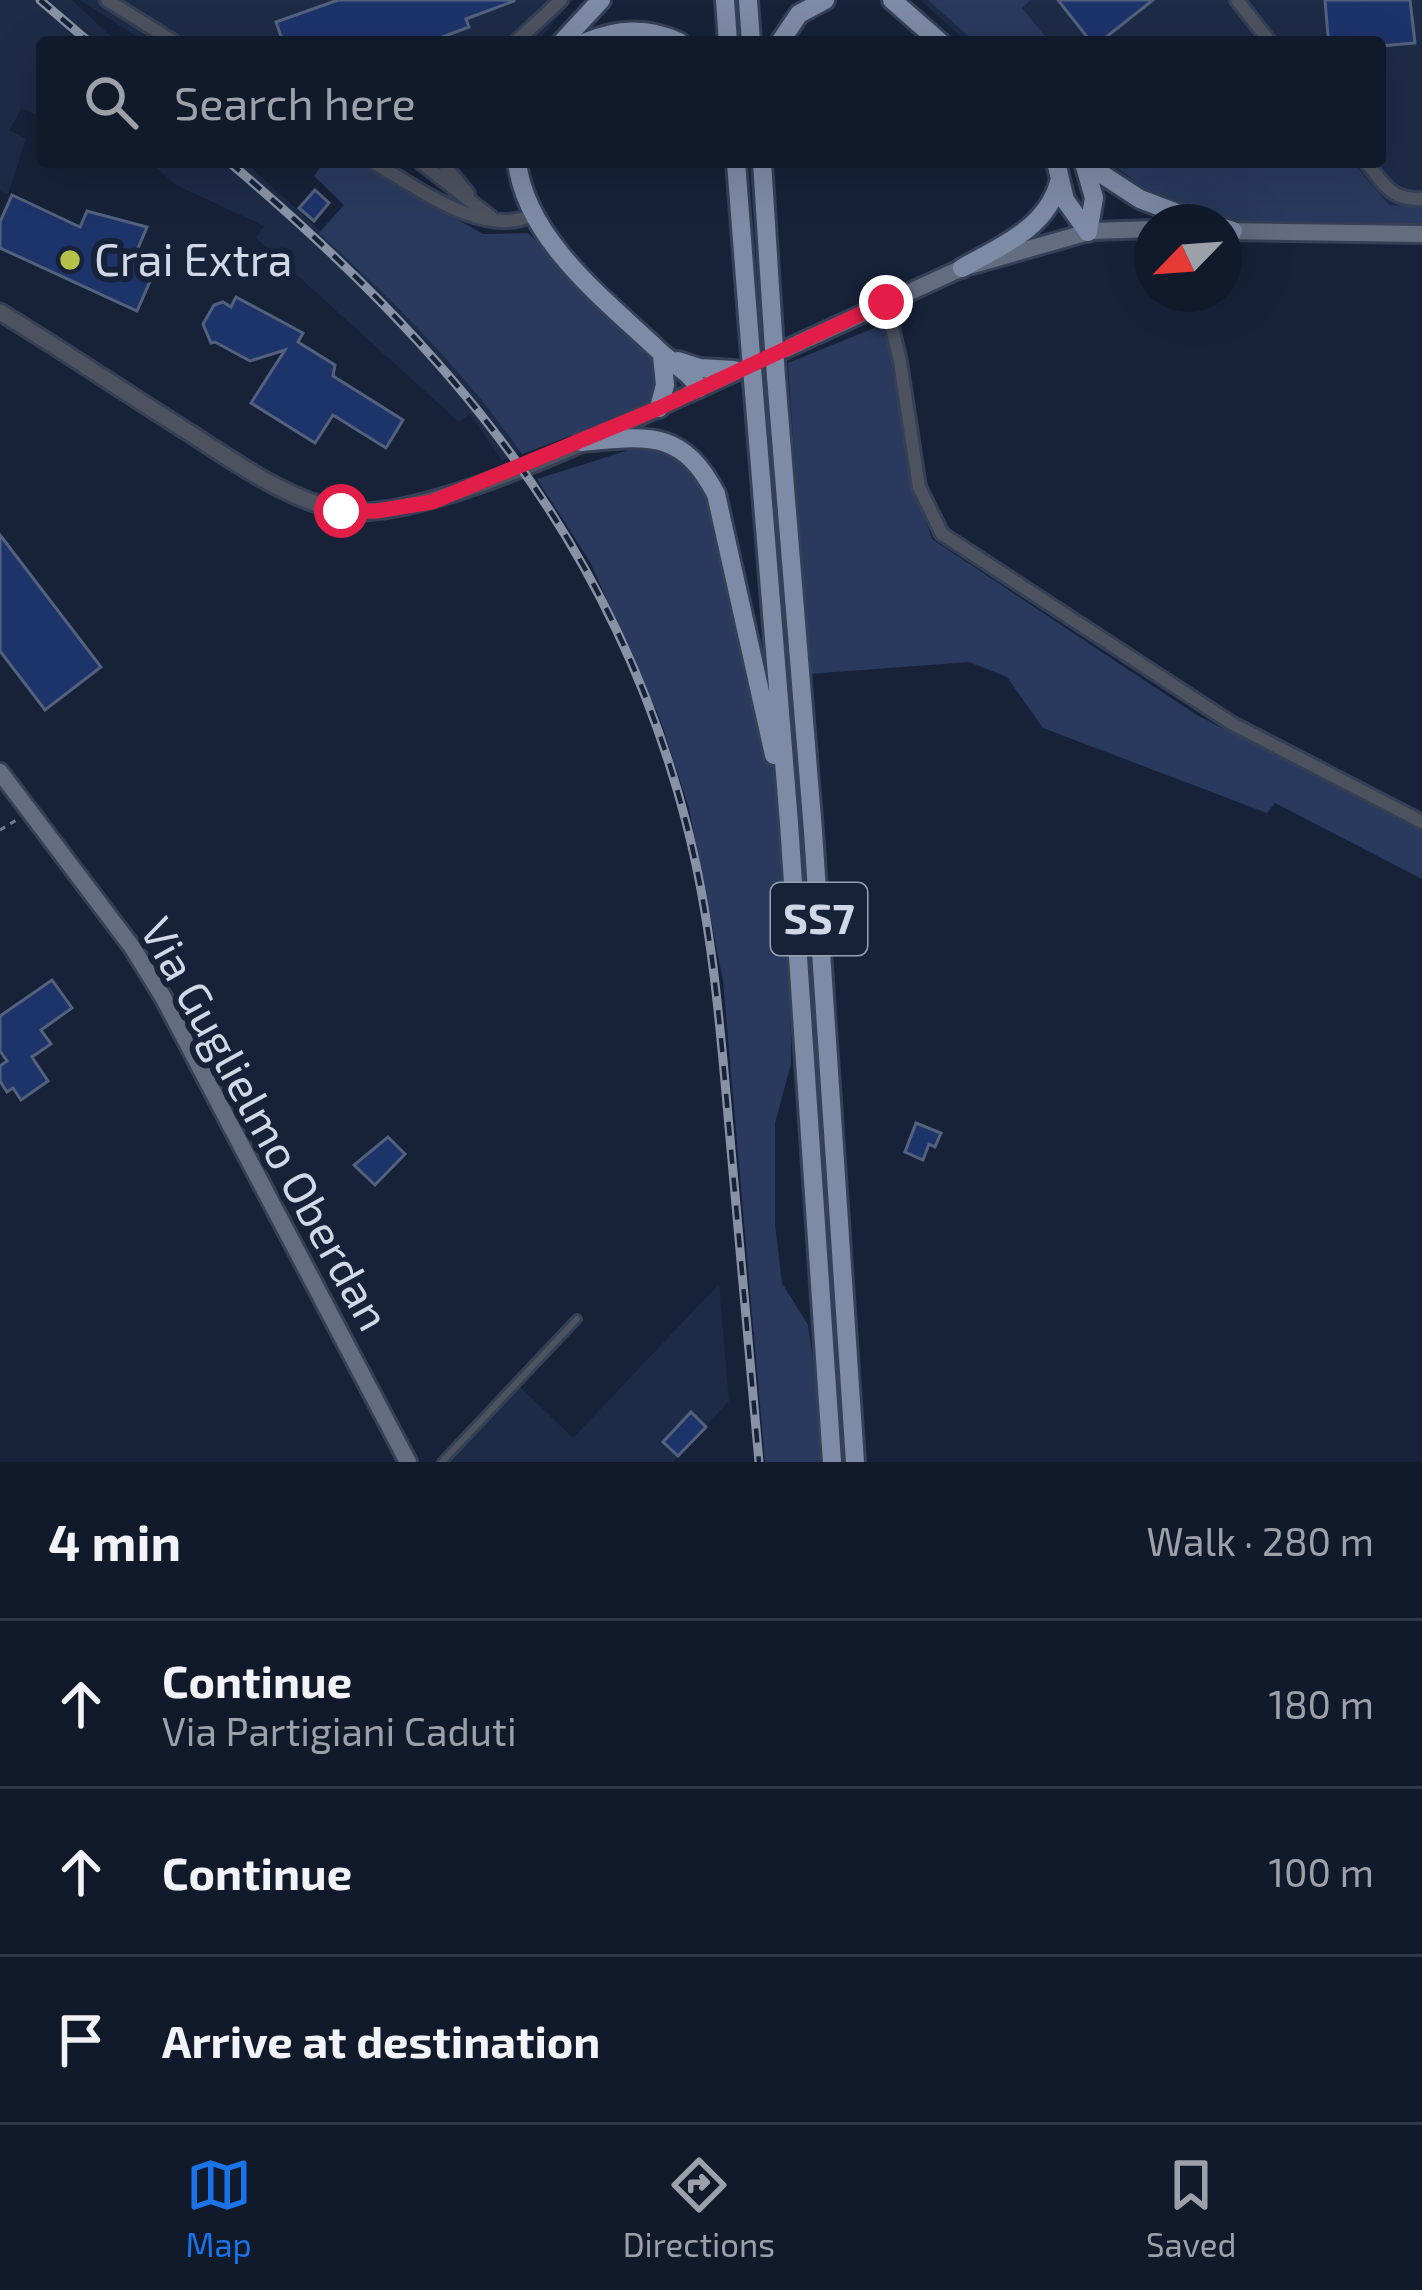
<!DOCTYPE html>
<meta charset="utf-8">
<style>
body{margin:0;font-family:"Exo 2",sans-serif;background:#1a2333;color:#f1f3f6}
.compass{position:absolute;left:1134px;top:204px;width:108px;height:108px;border-radius:50%;background:#111a2b;box-shadow:0 12px 48px #0002;rotate:245deg}
.stop{position:absolute;width:36px;height:36px;margin:-27px;border:9px solid #e11d48;border-radius:50%;background:#fff}
.stop.end{background:#e11d48;border-color:#fff;box-shadow:0 3px 12px #0008}
.list{margin:0;padding:0;list-style:none}
h2{display:flex;justify-content:space-between;align-items:center;height:156px;margin:0;padding:0 48px;font-size:51px}
h2 small{font-size:39px;font-weight:400;color:#9ca1a9}
.list li{display:grid;grid-template-columns:78px 1fr auto;gap:36px;align-items:center;box-sizing:border-box;height:168px;padding:0 48px;border-top:3px solid #303847}
.list b{display:block;font-size:45px;white-space:nowrap}
.list p{margin:0;font-size:39px;white-space:nowrap;color:#9ca1a9}
.list em{font-size:39px;font-style:normal;color:#9ca1a9}
.icon{flex:none;width:66px;height:66px;fill:none;stroke:currentColor;stroke-width:2;stroke-linecap:round;stroke-linejoin:round}
.map{position:relative;flex:none;width:1422px;height:1462px;overflow:hidden}
.search{position:absolute;background:#111a2b;box-shadow:0 12px 48px #0002;left:36px;right:36px;top:36px;height:132px;display:flex;align-items:center;gap:30px;box-sizing:border-box;padding:0 42px;border-radius:12px;color:#9ca1a9;font-size:45px}
.sheet{height:660px;background:#111a2b}
nav{display:flex;justify-content:space-around;align-items:center;box-sizing:border-box;height:168px;border-top:3px solid #303847;background:#111a2b;font-size:33px;color:#9ca1a9}
nav a{display:grid;justify-items:center;gap:6px}
nav .on{color:#1a73e8}
.map>svg:first-child{display:block}
</style>
<div class="map">
<svg width="1422" height="1462" viewBox="0 0 1422 1462">
<rect width="100%" height="100%" fill="#172239"/>
<path fill="#1e2b47" d="M0 0H72L117 42H42V118L22 108 9 130 26 139 8 194 0 191Z
M80 0H573L537 42H145Z
M920 0H1422V222L1156 195 1127 181 1105 162H1380V42H967Z
M150 162H245L347 255 355 251 530 447 502 461 470 414 459 422 256 238 264 226 176 185Z
M719 1284 729 1401 673 1462H445L518 1385 573 1438Z"/>
<path fill="#293a5e" d="M928 0H1030L1022 8 1050 42H975Z
M324 162H355L483 234 528 233 659 364 661 390 650 406 522 454C464 370 394 302 319 233L344 205 314 176Z
M1111 162H1353L1389 205 1422 206V223C1340 224 1240 240 1164 201 1145 191 1128 176 1111 162Z
M884 324 912 479 932 539 1195 714 1422 831V879L1275 803 1267 813 1043 728 1007 677 969 662 809 674 788 363Z
M645 445 675 454 702 477 764 725 781 815 790 939 791 1064 775 1123V1224L782 1283 808 1325 828 1462H765L723 981 689 808 660 719 590 562 537 479Z"/>
<path fill="#1d346b" stroke="#54617c" stroke-width="3" d="M338 0H514V1L466 19 469 27 429 42H283L276 22Z
M1058 0H1153L1100 42H1091Z
M1325 0H1410L1415 43 1380 46V42H1334L1328 36Z
M315 190 329 203 314 221 299 208Z
M12 195 80 227 87 211 147 227 136 253 158 263 137 311 0 248V222Z
M236 297 303 333 298 342 335 365 333 376 403 420 386 448 333 415 315 443 251 403 285 350 250 361 215 342 211 343 203 324 214 305 223 302 231 307Z
M0 535 101 667 45 710 0 651Z
M52 980 72 1008 41 1030 51 1044 32 1057 48 1081 21 1100 13 1088 7 1092 0 1081V1066L7 1061 0 1051V1016Z
M916 1123 941 1133 935 1147 929 1144 923 1160 905 1152Z
M388 1137 405 1154 375 1185 354 1165Z
M691 1412 706 1427 678 1456 663 1442Z"/>
<g fill="none" stroke-linecap="round" stroke-linejoin="round">
<g stroke="#353f55" stroke-width="12">
<path id="service" d="M442 1462 577 1319"/>
</g>
<g stroke="#353f55" stroke-width="18">
<path id="minor" d="M107 0 174 42
M1237 0 1270 42
M516 42 561 0
M372 162C417 186 481 239 532 215
M420 162 491 217
M442 162 468 194
M1366 162C1385 185 1390 200 1422 199
M886 302 900 362 919 487 942 534 1231 723 1422 822"/>
</g>
<g stroke="#353f55" stroke-width="21">
<path id="tertiary" d="M0 312C62 350 123 391 185 430 232 460 282 497 338 510 415 527 615 429 690 393"/>
</g>
<g stroke="#353f55" stroke-width="22">
<path id="secondary" d="M1224 231 1422 234
M690 393 962 268 1092 231 1152 229
M0 772 132 947 163 997 408 1462"/>
</g>
<g stroke="#353f55" stroke-width="24">
<path id="trunk" d="M725 0 728 42
M748 0 751 42
M892 0 940 42
M562 42 601 0
M586 42C618 29 647 27 679 42
M780 42 799 14 825 0
M517 162C526 239 603 298 657 349 671 363 688 370 699 388
M736 162 750 343
M762 162 773 334
M1056 162 1065 200 1088 232
M1083 162 1140 199 1201 222
M1084 163 1094 198 1088 232
M1224 228 1233 231
M962 268C1001 246 1047 228 1059 182
M678 361 700 368 734 370
M776 377 813 831 855 1462
M753 380 789 823 832 1462
M659 408 665 385 662 355
M582 442C648 436 682 429 716 494L774 755"/>
</g>
<path stroke="#727b8e" stroke-width="3" stroke-dasharray="6 6" stroke-linecap="butt" d="M0 830 18 819"/>
<use href="#service" stroke="#4c525e" stroke-width="6"/>
<use href="#minor" stroke="#4c525e" stroke-width="12"/>
<use href="#tertiary" stroke="#4c525e" stroke-width="15"/>
<use href="#secondary" stroke="#646d80" stroke-width="16"/>
<use href="#trunk" stroke="#7e8ba6" stroke-width="18"/>
<g stroke="#8992a4" stroke-width="9">
<path id="rail" d="M40 0 89 42
M229 162C447 347 613 539 686 822 712 922 720 1025 729 1127 739 1239 749 1350 759 1462"/>
</g>
<use href="#rail" stroke="#172239" stroke-width="4.5" stroke-dasharray="14" stroke-linecap="butt"/>
<g stroke="#353f55" stroke-width="24" stroke-linecap="butt">
<path id="trunk-bridge" d="M773 334 776 377
M750 343 753 380"/>
</g>
<use href="#trunk-bridge" stroke="#7e8ba6" stroke-width="18"/>
</g>
<g fill="none" stroke-linecap="round" stroke-linejoin="round">
<path stroke="#e11d48" stroke-width="15" d="M341 511H377L432 502 659 408 886 302"/>
</g>
<circle fill="#b6c149" stroke="#172239" stroke-width="4.5" cx="70" cy="260" r="12"/>
<g text-anchor="middle" stroke-width="12" stroke-linejoin="round" paint-order="stroke">
<rect fill="#172239" stroke="#98a1b3" stroke-width="3" x="771" y="883" width="96" height="72" rx="9"/>
<g font-size="42" font-weight="bold" fill="#d0d8e7">
<text x="819" y="934">SS7</text>
</g>
<g font-size="45" fill="#d0d8e7" stroke="#172239" text-anchor="start">
<text x="94" y="276">Crai Extra</text>
</g>
<g font-size="45" fill="#d0d8e7" stroke="#172239">
<text transform="translate(265 1124) rotate(61)" y="16">Via Guglielmo Oberdan</text>
</g>
</g>
</svg>
<svg class="compass" viewBox="-18 -18 36 36"><path d="M0-13l5 13h-10z" fill="#e53935"/><path d="M0 13l5-13h-10z" fill="#9ca1a9"/></svg>
<div class="stop" style="left:341px;top:511px"></div>
<div class="stop end" style="left:886px;top:302px"></div>
<div class="search"><svg class="icon" aria-label="search" viewBox="0 0 24 24"><circle cx="10" cy="10" r="6"/><path d="M15 15l6 6"/></svg>Search here</div>
</div>
<section class="sheet">
<h2>4 min<small>Walk · 280 m</small></h2>
<ul class="list">
<li><svg class="icon" aria-label="ahead" viewBox="0 0 24 24"><path d="M12 20V5M6 11l6-6 6 6"/></svg><div><b>Continue</b><p>Via Partigiani Caduti</p></div><em>180 m</em></li>
<li><svg class="icon" aria-label="ahead" viewBox="0 0 24 24"><path d="M12 20V5M6 11l6-6 6 6"/></svg><div><b>Continue</b></div><em>100 m</em></li>
<li><svg class="icon" aria-label="arrive" viewBox="0 0 24 24"><path d="M6 21V4h12l-3 4 3 4H6"/></svg><div><b>Arrive at destination</b></div></li>
</ul>
</section>
<nav>
<a class="on"><svg class="icon" aria-label="map" viewBox="0 0 24 24"><path d="M3 6l6-2 6 2 6-2v14l-6 2-6-2-6 2zM9 4v14M15 6v14"/></svg>Map</a>
<a><svg class="icon" aria-label="directions" viewBox="0 0 24 24"><path d="M12 3l9 9-9 9-9-9zM9 14v-3h6M13 9l2 2-2 2"/></svg>Directions</a>
<a><svg class="icon" aria-label="saved" viewBox="0 0 24 24"><path d="M7 4h10v16l-5-4-5 4z"/></svg>Saved</a>
</nav>
